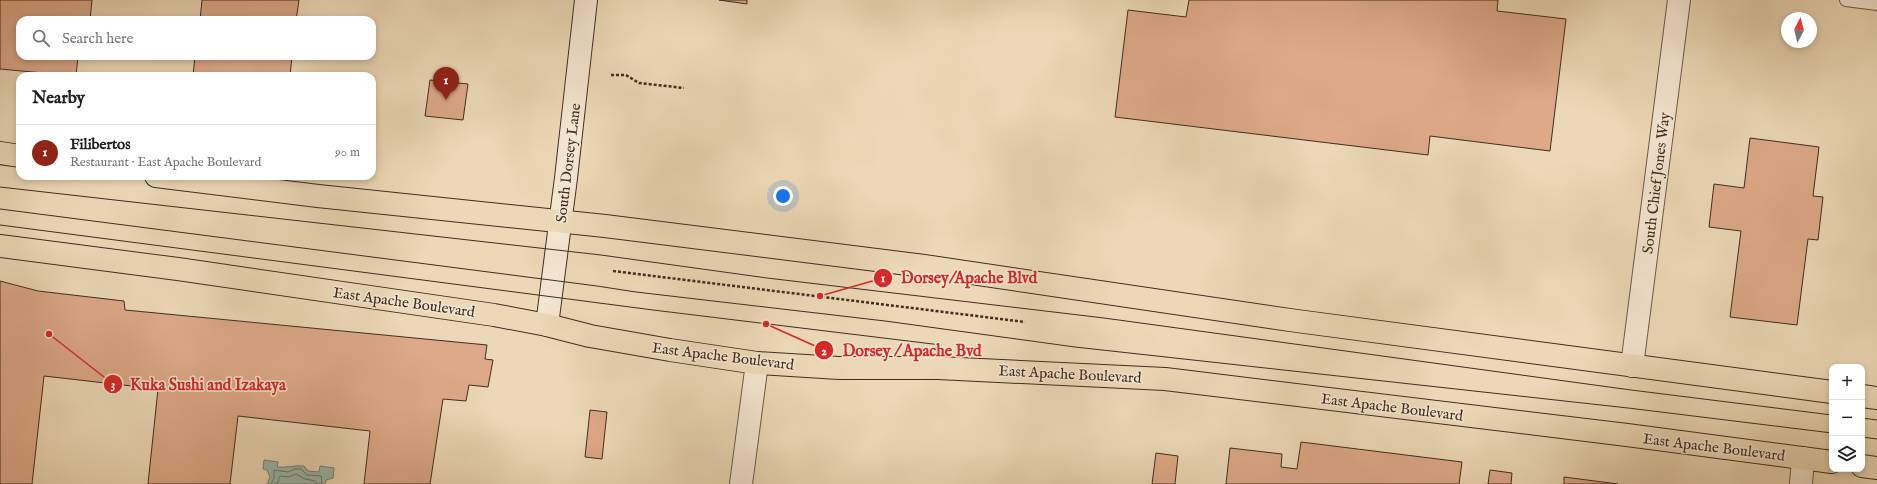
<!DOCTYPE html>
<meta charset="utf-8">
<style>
body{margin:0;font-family:"IM FELL English",serif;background:#f6f6f6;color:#202124}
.controls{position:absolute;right:12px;bottom:12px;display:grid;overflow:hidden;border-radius:8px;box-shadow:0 2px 6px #0003}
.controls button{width:36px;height:36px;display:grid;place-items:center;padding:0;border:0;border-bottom:1px solid #e0e0e0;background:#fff;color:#202124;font:20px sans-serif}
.compass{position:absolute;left:1781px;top:12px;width:36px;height:36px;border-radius:50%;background:#fff;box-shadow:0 2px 6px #0003;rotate:7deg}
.you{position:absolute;left:783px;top:196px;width:14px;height:14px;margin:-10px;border:3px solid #fff;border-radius:50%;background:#1a73e8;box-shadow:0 0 0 6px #1a73e833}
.badge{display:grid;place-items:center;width:26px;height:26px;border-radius:50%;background:#8f2418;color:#fff;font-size:13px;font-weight:700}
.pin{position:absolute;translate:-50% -33px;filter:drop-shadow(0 1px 2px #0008)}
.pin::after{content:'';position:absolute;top:21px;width:14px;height:12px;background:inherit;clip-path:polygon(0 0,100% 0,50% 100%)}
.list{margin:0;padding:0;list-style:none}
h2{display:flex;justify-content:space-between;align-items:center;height:52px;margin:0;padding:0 16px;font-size:17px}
h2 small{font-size:13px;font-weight:400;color:#757577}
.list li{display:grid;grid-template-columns:26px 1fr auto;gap:12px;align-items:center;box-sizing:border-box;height:56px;padding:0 16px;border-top:1px solid #e0e0e0}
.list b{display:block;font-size:15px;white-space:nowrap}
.list p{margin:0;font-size:13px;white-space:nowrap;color:#757577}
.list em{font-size:13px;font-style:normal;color:#757577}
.icon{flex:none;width:22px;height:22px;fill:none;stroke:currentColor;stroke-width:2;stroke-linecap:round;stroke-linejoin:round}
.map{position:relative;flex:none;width:1877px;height:484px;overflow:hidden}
.search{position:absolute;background:#fff;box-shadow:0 2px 6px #0003;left:16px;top:16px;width:360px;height:44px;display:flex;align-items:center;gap:10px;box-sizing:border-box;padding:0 14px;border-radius:12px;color:#757577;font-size:15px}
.panel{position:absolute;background:#fff;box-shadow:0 2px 6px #0003;left:16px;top:72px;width:360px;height:108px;border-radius:12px}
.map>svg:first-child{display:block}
</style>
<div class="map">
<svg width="1877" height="484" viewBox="0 0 1877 484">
<rect width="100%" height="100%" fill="#ecd8b6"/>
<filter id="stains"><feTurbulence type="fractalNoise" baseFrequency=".005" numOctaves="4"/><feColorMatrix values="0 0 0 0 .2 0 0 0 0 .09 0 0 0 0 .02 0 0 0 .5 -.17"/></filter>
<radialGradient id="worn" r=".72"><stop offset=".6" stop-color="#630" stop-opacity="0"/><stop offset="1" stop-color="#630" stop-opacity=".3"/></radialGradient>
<path fill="#99baab" stroke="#758274" d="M264 460 278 462 277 467C287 468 294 465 304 466L308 471 319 472 320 466 334 468 333 478 326 480 325 484H267L270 477 267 470 263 469Z"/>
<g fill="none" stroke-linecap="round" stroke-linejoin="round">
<path stroke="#6c7466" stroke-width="1" d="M271 484 274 478V470L288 472 295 469H301L307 475 321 476 322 484
M277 484 280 476 289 477 296 474 305 479 315 481 317 484"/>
</g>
<path fill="#dda989" stroke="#402d21" d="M0 0H92L90 20H20V56H78L76 76 0 69Z
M202 0H299L296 20H200Z
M719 0H747V4Z
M1189 0H1498L1497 11 1566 19 1550 151 1430 136 1428 155 1115 117 1128 10 1186 17Z
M195 56H292L290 76H193Z
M430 80 468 84 463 120 425 116Z
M1750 138 1819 147 1813 196 1823 197 1818 240 1808 239 1797 325 1730 317 1741 231 1709 227 1714 184 1744 188Z
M0 281 38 291 124 301 125 310 487 345 485 359 493 360 488 387 469 385 466 401 443 399 430 484H364L370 431 238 416 230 484H148L158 389 44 376 32 484H0Z
M590 410 607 412 602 459 585 457Z
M1301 442 1462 462 1459 484H1226L1230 448 1282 454 1281 467 1297 469Z
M1156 453 1178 456 1175 484H1152Z
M1490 470 1512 473 1511 484H1488Z
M1564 477 1618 484H1564Z"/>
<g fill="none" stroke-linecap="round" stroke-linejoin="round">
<g stroke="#6b5846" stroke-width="14">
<path id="lane" d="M1846 0 1877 4"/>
</g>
<g stroke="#6b5846" stroke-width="24">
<path id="street" d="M1632 366 1679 0
M741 484 757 363
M1801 484 1803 458"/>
</g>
<g stroke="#402d21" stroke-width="24">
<path id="secondary" d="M547 325 566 178 586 0"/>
</g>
<g stroke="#402d21" stroke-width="24">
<path id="primary" d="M0 153 20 156
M156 176 318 196 605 226 924 266 1297 321 1832 392
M0 246 178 269 494 315 547 325 590 336 670 350 757 363 839 368H938L1165 379 1627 435 1832 462
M1862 396 1877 398
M1862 466 1877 468"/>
</g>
<path stroke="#402d21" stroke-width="2.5" stroke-dasharray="3 2" stroke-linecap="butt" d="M611 75H626L639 83 684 88
M613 271 1025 322"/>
<use href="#lane" stroke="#f3e6d0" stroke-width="12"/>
<use href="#street" stroke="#f3e6d0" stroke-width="22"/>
<use href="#secondary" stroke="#f3e6d0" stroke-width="22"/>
<use href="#primary" stroke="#ecd8b6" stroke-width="22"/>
<path stroke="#402d21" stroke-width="1" d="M0 187 601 255 767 278 1104 318 1631 390 1832 415
M0 209 597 286 636 292 885 321 1075 347 1628 408 1832 433
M0 225 653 310 941 345
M1862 418 1877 420
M1862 437 1877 439"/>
</g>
<g text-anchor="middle" stroke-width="3" stroke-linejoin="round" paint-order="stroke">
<g font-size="15" fill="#402d21" stroke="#f3e6d0">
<text transform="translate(568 163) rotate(-83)" y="5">South Dorsey Lane</text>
<text transform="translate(1656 183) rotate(-83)" y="5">South Chief Jones Way</text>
<text transform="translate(404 302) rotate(8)" y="5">East Apache Boulevard</text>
<text transform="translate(723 356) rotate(7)" y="5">East Apache Boulevard</text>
<text transform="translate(1070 374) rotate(3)" y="5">East Apache Boulevard</text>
<text transform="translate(1392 407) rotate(7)" y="5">East Apache Boulevard</text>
<text transform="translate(1714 447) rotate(7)" y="5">East Apache Boulevard</text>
</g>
</g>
<path fill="none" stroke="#d62828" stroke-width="1.5" d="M820 296L883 278M766 324L824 350M49 334L113 384"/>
<g fill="#d62828" stroke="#f3e6d0" stroke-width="1.5">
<circle cx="820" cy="296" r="4"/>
<circle cx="766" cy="324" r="4"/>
<circle cx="49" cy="334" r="4"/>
<circle cx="883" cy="278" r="10"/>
<circle cx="824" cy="350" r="10"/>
<circle cx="113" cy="384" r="10"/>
</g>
<g font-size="12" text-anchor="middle" font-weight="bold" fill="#fff">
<text x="883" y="282">1</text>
<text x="824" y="355">2</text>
<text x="113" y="388">3</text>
</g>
<g font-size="16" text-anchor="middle" font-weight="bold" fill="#d62828" stroke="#f3e6d0" stroke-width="3" stroke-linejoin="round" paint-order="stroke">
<text x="969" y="283">Dorsey/Apache Blvd</text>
<text x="912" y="356">Dorsey / Apache Bvd</text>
<text x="208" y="390">Kuka Sushi and Izakaya</text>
</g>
<rect width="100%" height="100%" filter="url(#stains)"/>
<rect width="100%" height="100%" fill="url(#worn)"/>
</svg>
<div class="controls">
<button>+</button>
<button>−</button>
<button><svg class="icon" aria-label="layers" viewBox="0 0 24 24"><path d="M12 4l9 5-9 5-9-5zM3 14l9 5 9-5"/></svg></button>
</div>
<svg class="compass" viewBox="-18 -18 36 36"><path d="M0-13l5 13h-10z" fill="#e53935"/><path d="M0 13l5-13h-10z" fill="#757577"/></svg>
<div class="you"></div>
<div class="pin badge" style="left:446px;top:100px">1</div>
<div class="search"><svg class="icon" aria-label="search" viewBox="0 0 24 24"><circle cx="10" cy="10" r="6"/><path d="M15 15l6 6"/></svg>Search here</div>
<section class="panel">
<h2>Nearby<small></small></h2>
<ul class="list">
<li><span class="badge">1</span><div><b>Filibertos</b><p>Restaurant · East Apache Boulevard</p></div><em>90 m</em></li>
</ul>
</section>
</div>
